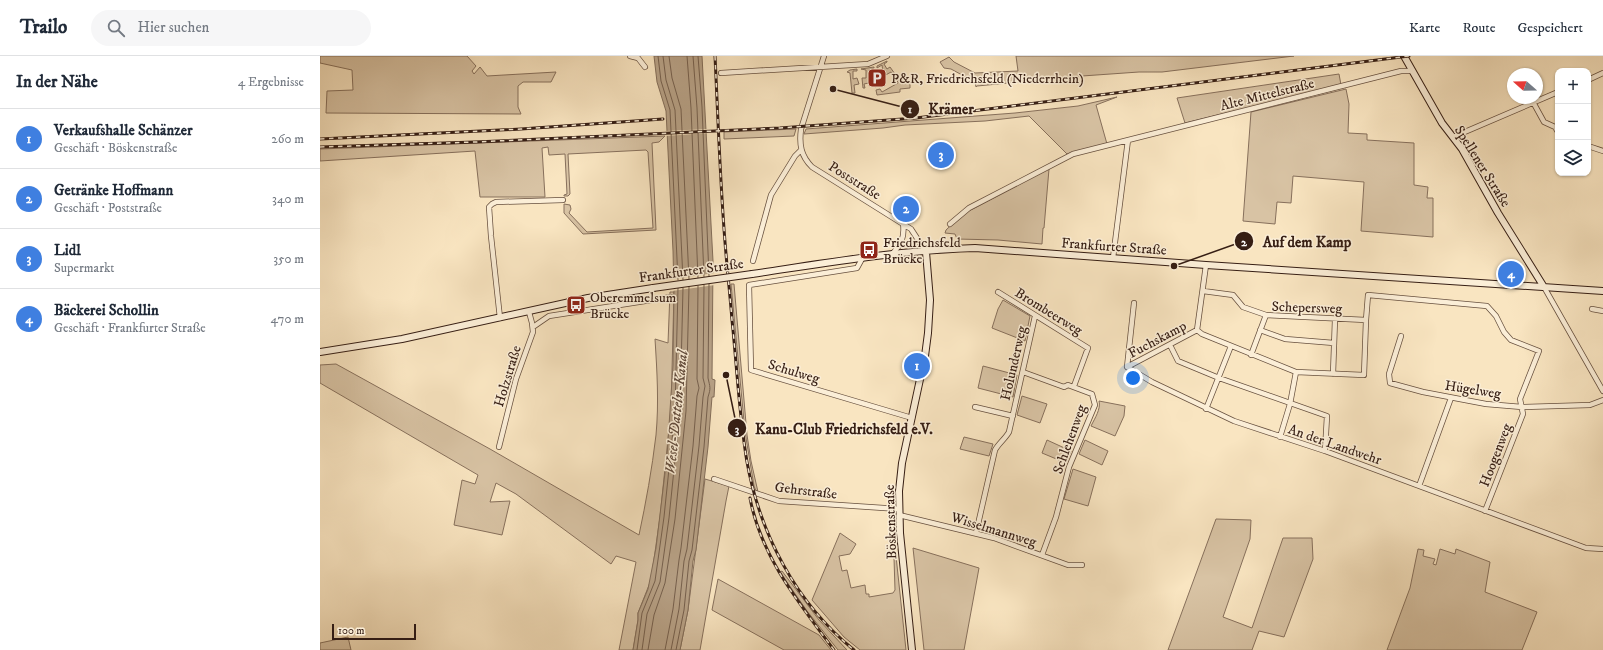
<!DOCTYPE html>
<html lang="de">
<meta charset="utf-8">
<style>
body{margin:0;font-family:"IM FELL DW Pica",serif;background:#f6f6f7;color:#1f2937}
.controls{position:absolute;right:12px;top:12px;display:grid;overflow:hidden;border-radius:8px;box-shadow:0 1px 3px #0004}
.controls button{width:36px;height:36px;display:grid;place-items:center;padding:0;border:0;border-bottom:1px solid #e0e1e3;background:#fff;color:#1f2937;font:20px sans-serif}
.compass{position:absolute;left:1187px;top:12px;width:36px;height:36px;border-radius:50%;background:#fff;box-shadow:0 1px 3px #0004;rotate:290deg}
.scale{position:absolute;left:12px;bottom:10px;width:84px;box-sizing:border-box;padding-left:4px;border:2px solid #361e14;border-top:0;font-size:11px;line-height:14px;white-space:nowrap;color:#361e14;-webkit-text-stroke:3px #fbeed7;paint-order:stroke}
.you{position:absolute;left:813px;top:322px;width:14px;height:14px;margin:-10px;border:3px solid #fff;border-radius:50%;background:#1a73e8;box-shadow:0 0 0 6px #1a73e833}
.badge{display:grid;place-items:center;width:26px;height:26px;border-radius:50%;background:#8f2418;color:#fff;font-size:13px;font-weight:700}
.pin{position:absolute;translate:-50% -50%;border:2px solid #fff;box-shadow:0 1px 4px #0006}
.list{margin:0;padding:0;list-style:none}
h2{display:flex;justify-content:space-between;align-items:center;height:52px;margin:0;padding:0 16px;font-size:17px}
h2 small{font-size:13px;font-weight:400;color:#747a83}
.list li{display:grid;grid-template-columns:26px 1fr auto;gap:12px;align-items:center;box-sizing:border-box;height:60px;padding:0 16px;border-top:1px solid #e0e1e3}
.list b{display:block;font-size:15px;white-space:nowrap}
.list p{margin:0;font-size:13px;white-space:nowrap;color:#747a83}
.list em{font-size:13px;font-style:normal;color:#747a83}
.icon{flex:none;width:22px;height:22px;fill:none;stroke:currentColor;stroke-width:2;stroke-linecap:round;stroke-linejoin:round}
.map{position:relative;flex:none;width:1283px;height:594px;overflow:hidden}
header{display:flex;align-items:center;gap:24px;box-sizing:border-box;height:56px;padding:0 20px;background:#fff;border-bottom:1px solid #e0e1e3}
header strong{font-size:19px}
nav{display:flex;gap:22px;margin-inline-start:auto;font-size:14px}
.search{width:280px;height:36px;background:#f6f6f7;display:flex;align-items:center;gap:10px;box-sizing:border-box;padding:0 14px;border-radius:22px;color:#747a83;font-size:15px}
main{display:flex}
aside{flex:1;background:#fff}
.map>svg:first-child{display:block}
</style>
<header>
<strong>Trailo</strong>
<div class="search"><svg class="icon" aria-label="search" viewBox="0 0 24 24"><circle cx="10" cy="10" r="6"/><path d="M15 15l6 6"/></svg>Hier suchen</div>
<nav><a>Karte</a><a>Route</a><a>Gespeichert</a></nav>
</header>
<main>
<aside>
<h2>In der Nähe<small>4 Ergebnisse</small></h2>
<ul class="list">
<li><span class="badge" style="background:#3f7fe0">1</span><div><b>Verkaufshalle Schänzer</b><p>Geschäft · Böskenstraße</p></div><em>260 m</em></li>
<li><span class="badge" style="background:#3f7fe0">2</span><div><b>Getränke Hoffmann</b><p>Geschäft · Poststraße</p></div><em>340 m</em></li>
<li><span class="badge" style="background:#3f7fe0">3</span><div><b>Lidl</b><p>Supermarkt</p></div><em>350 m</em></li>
<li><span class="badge" style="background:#3f7fe0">4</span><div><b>Bäckerei Schollin</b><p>Geschäft · Frankfurter Straße</p></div><em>470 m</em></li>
</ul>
</aside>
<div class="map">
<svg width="1283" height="594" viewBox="0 0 1283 594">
<rect width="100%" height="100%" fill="#f9e5c1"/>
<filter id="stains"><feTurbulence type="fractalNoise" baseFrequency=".005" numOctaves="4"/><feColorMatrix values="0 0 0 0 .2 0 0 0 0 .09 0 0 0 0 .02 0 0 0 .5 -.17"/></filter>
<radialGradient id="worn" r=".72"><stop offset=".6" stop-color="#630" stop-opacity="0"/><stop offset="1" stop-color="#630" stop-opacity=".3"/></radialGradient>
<path fill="#d8c3a4" stroke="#87705c" d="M0 0H147L156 10 152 15 154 18 160 11 167 20 236 16 231 26H203L198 30V51L201 58 6 57 7 35 33 34 32 14 0 7Z
M696 0H974L842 16H819L762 20 657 30 656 31 655 26 631 13 624 12 620 6 629 1 634 6 655 17 698 15Z
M567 5V6L564 8 567 13 570 11 575 18 573 19 571 16 555 25 557 30 555 31 553 26 544 28 545 32H543L542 22H546V14L541 13 554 11V12L549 14 551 20 563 16 562 9 557 12V10Z
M537 13V15H533V23L537 22 539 28 534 29 535 37H532L530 17 527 16 530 14Z
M1019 18 1021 29 865 67 857 42Z
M577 24H578L582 28 590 26V32L580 33V36L557 39 556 34 560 33 562 36 578 27Z
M1026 33 1029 48 1028 77 1047 78V84L1094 87V129L1108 131 1107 142H1113V181L1041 175 1044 126 973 120 971 147 957 146 955 168 923 165 931 56Z
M797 41 776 49 787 88 747 98 709 60 665 65 585 69 563 72 484 78 486 73 695 57 758 50Z
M476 73 474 80 404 83V76Z
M345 80 339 86 332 87 336 174 263 178 244 157V148L250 149 251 153 249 157 267 176 333 172 328 96 326 94 248 98 250 138 248 140H244V139L247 138 245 98 229 99 228 91 222 92 225 141H160L155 95 0 105V93Z
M747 103 729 113 724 172H723L722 188 678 184 637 183 635 178 625 177 626 174 643 158Z
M411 228H414L427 379 431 405 438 436 436 435 434 430 425 376Z
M350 236H354L351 354 340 461 331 524 318 557V564L313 594H299L316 506 296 500 291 508 196 438 176 427 170 446 190 445 182 479 134 469 142 424 155 428 158 419 0 327V309L16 308 170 393 319 479C326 446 332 413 336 379 339 347 337 315 335 283L348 287Z
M683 244 710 260 705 285 672 272 678 253Z
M663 310 697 319 693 341 658 332Z
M702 340 727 348 720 367 697 359Z
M779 345 805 350 804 360 795 380 771 370C775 362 781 353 779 345Z
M644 381 673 388 669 400 640 393Z
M727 384 751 395 746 407 722 397Z
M765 384 788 395 782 409 759 398Z
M753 413 776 421 768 450 744 443Z
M385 423 409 430 406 445 380 594H360L368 554Z
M896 463 931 464 930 483 903 561 932 572 963 482H992L993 503 964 581 939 575 932 594H848Z
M520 477 536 488 530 498 519 500 522 515 527 514 531 532 545 529 546 538H549V541L573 537 575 534 574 502 576 500 586 594H540L524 581 492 544Z
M593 492 659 512 644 594H604Z
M1098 493 1104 494 1103 500 1115 503 1113 508 1116 509 1120 493 1135 498 1136 493 1170 506 1165 536 1217 556 1202 594H1067L1090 532Z
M462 515 499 564 527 594H518L487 555 460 516Z
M398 523 499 579 511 594H464L392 554Z
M28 581 31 594H0V587Z"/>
<path fill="#b7a186" stroke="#836d58" d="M334 0H382L393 205 392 323 395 324 394 341H392L388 391 376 494 373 505 368 554 360 594H313L318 564V557L328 533 336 492 347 400 353 309 354 236 353 195 346 55 337 26Z"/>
<path fill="#f9e5c1" d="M389 73V77L345 80V75Z
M395 217V229L352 235V223Z"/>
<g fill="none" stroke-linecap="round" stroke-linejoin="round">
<path stroke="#76604d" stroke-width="1" d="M338 0 341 25 350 54 358 224
M343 0 346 24 355 54 363 224
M349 0 352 22 361 53 369 223
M367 0 371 52 378 222
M373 0 377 52 384 221
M378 0 382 51 389 220
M317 594 322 557 335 525 344 461 355 355 358 232
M322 594 327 558 340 526 349 462 360 355 363 232
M328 594 334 559 345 527 355 463 366 355 369 231
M345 594 353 553 359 504 361 492 373 390 377 340 379 332 377 323 378 230
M351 594 359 553 364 505 367 493 379 390 383 341 385 330 383 322 384 229
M356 594 364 554 369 505 372 494 384 391 388 341C391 332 390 331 388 322L389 228"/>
<g stroke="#67503f" stroke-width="6">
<path id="street" d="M310 0 318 2 325 11
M504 0 481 73C479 89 481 100 492 111L591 173 606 196
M401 17 548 8 567 0
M1268 24 1283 17
M1213 46 1224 66 1235 71 1238 76
M1133 81 1238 36
M1268 90 1283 95
M630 168 649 152 753 98 1081 15H1093
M571 199C581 189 585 182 583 167
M543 201 537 212 429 229 431 314 592 362
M793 202 808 84
M433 205 451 139 475 100 481 94
M886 209 877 274 882 278 976 316 1044 319 1046 264 1048 239 1167 250 1176 260 1184 276 1191 284 1219 295 1200 343 1203 358 1165 455
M1224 231 1283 335
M883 235 913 239 923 251 946 259
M678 236 768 292 754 330
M814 247 807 311 832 326 914 365 1005 395 1266 492 1283 493
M1272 253 1283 255
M180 262 171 180 169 151 172 148 176 146 243 144
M213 271 229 260 351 241
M940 274 965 283 1014 287
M1081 280 1069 318 1070 327 1103 336 1166 348 1202 351 1270 349 1283 344
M850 289 858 305 899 322 1007 360 1005 395
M931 299 946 259 1046 264
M807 311 877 274
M703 316 744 331 748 329 772 338 775 349 749 411 736 461 722 499
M1013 318 1015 263
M655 351 693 360
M886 353 911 290
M960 381 970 348 976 316
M179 391 196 323 213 276 212 267 209 256
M394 423 459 445 579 453
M1099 430 1131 342
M579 459 674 482 748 509H762
M656 477 675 394C679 387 685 383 689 376L715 260"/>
</g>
<g stroke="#361e14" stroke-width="8">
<path id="secondary" d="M1084 0 1122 67 1142 93 1178 157 1224 231
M432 218C506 207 580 194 655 192L886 209 1283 235
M0 296 82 283 268 242 333 232
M592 594 580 477 579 435 582 407 605 300 608 277 610 244 606 196"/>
</g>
<use href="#street" stroke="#fbeed7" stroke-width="4.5"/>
<use href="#secondary" stroke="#fbeed7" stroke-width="6"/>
<g stroke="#361e14" stroke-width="3">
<path id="rail" d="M395 0C398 62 400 124 405 186 407 212 410 238 412 264 417 311 419 359 427 406 440 478 476 547 534 594
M0 83 201 73 343 63
M0 91 155 86 460 72 596 62 1089 0
M430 442C441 501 479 547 514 594"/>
</g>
<use href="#rail" stroke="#fbeed7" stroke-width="1.5" stroke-dasharray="4.5" stroke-linecap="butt"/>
<g stroke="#361e14" stroke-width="8" stroke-linecap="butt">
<path id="secondary-bridge" d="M333 232 432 218"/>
</g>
<use href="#secondary-bridge" stroke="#fbeed7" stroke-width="6"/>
</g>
<defs>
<g id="parking-square" transform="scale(1)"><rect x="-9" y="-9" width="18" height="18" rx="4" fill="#8f2418" stroke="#fbeed7"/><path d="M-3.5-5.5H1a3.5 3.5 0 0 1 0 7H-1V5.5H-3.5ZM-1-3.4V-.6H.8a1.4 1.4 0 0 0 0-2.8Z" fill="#fff"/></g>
<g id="bus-square" transform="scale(1)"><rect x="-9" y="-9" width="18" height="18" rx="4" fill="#8f2418" stroke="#fbeed7"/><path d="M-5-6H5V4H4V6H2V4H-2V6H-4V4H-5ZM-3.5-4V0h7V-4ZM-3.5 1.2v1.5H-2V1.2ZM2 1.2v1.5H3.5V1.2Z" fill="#fff"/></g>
</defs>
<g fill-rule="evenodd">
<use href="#parking-square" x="557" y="22"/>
<use href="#bus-square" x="549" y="194"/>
<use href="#bus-square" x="256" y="249"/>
</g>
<g text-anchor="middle" stroke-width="3" stroke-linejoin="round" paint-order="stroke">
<g font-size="14" fill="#361e14" stroke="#fbeed7" text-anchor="start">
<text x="571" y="27">P&amp;R, Friedrichsfeld (Niederrhein)</text>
<text x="563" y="191">Friedrichsfeld<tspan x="563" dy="16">Brücke</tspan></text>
<text x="270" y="246">Oberemmelsum<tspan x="270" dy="16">Brücke</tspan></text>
</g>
<g font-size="14" fill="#361e14" stroke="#fbeed7">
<text transform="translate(947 38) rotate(-14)" y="5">Alte Mittelstraße</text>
<text transform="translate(1163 110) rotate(58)" y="5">Spellener Straße</text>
<text transform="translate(535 124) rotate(32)" y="5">Poststraße</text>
<text transform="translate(794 190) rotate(4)" y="5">Frankfurter Straße</text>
<text transform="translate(371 214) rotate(-8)" y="5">Frankfurter Straße</text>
<text transform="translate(987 251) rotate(2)" y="5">Schepersweg</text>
<text transform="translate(729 255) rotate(32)" y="5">Brombeerweg</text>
<text transform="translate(837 283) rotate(-28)" y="5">Fuchskamp</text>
<text transform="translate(693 307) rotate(-77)" y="5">Holunderweg</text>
<text transform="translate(474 315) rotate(17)" y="5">Schulweg</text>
<text transform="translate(187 320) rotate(-73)" y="5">Holzstraße</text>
<text transform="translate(1153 333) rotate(9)" y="5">Hügelweg</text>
<text transform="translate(749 383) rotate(-70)" y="5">Schlehenweg</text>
<text transform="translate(1015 388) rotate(19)" y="5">An der Landwehr</text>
<text transform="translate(1175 399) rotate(-69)" y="5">Hoogenweg</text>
<text transform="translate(486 434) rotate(7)" y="5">Gehrstraße</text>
<text transform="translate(570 466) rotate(-92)" y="5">Böskenstraße</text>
<text transform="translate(674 473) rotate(17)" y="5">Wisselmannweg</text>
</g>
<g font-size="15" font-style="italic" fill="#634c3c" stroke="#fbeed7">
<text transform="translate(356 356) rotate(-84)" y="5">Wesel-Datteln-Kanal</text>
</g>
</g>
<path fill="none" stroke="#361e14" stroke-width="1.5" d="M513 33L590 53M854 210L924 185M406 319L417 372"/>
<g fill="#361e14" stroke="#fbeed7" stroke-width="1.5">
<circle cx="513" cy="33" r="4"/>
<circle cx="854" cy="210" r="4"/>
<circle cx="406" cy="319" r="4"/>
<circle cx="590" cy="53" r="10"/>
<circle cx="924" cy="185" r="10"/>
<circle cx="417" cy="372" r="10"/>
</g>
<g font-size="12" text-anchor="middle" font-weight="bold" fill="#fff">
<text x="590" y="57">1</text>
<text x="924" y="190">2</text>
<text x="417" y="377">3</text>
</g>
<g font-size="15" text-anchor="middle" font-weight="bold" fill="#361e14" stroke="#fbeed7" stroke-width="3" stroke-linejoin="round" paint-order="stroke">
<text x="631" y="58">Krämer</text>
<text x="987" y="191">Auf dem Kamp</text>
<text x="524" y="378">Kanu-Club Friedrichsfeld e.V.</text>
</g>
<rect width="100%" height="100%" filter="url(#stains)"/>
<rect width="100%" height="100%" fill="url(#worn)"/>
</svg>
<div class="controls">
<button>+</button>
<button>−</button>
<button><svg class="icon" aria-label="layers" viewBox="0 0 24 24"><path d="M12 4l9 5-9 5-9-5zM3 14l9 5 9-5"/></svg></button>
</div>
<svg class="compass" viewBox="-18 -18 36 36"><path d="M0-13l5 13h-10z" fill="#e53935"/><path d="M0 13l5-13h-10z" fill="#747a83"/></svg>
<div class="scale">100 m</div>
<div class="you"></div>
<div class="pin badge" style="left:597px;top:310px;background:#3f7fe0">1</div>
<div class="pin badge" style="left:586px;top:153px;background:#3f7fe0">2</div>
<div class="pin badge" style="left:621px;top:99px;background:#3f7fe0">3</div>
<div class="pin badge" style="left:1191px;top:218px;background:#3f7fe0">4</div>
</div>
</main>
